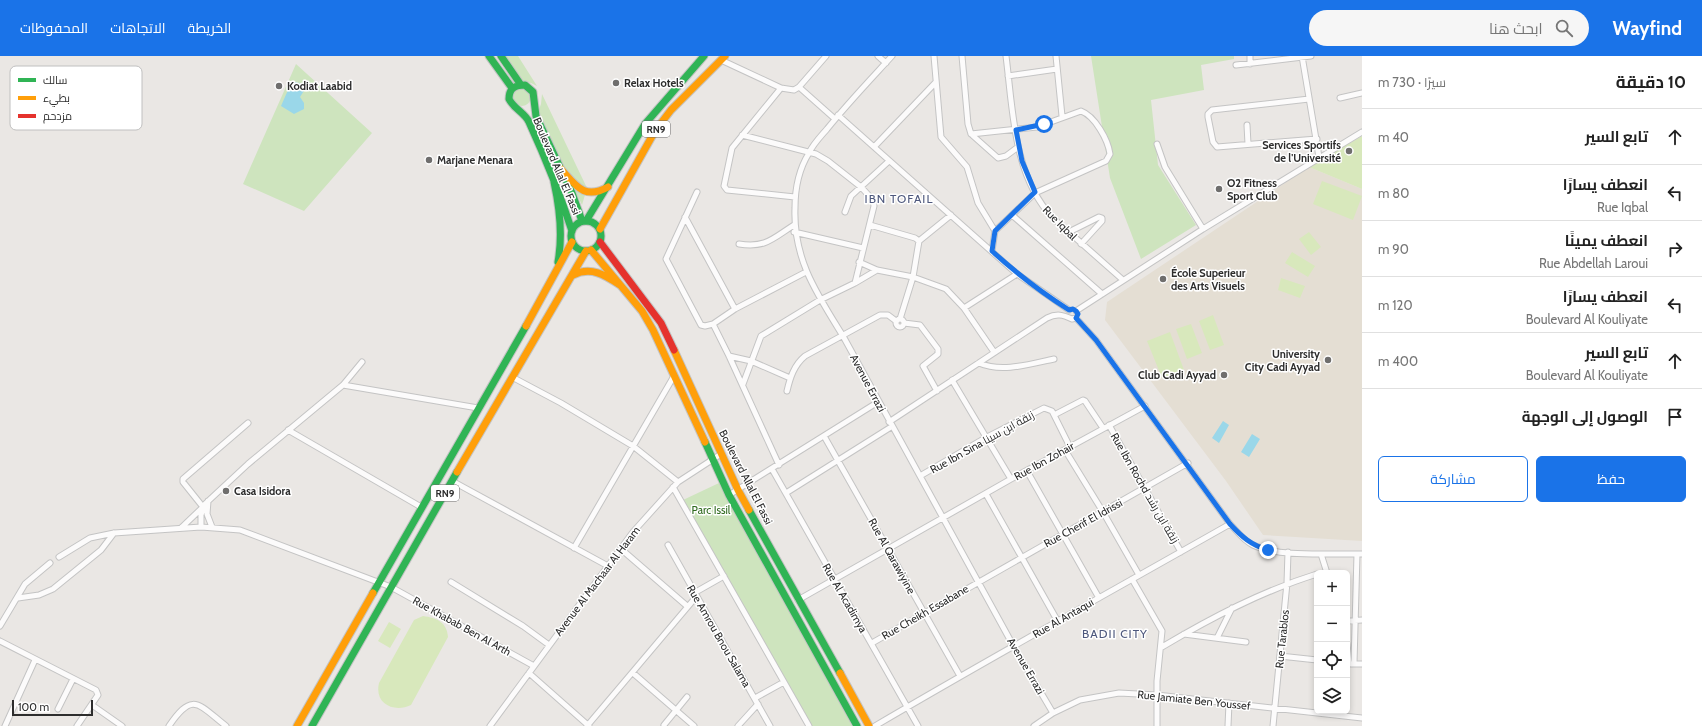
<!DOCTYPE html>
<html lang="ar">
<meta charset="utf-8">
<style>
body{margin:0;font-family:Cabin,Cairo,sans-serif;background:#f6f6f6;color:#222;direction:rtl}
.controls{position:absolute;right:12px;bottom:12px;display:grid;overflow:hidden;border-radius:6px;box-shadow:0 2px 6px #0003}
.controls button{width:36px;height:36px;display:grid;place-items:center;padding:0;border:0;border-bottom:1px solid #e0e0e0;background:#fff;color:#222;font:20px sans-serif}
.scale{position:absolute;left:12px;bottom:10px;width:81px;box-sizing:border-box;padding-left:4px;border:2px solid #2d2d2d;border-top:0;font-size:11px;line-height:14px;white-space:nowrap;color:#2d2d2d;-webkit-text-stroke:3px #fff;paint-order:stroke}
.stop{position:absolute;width:12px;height:12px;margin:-9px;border:3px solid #1a73e8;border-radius:50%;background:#fff}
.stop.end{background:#1a73e8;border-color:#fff;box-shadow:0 1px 4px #0008}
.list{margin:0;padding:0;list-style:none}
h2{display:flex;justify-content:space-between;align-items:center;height:52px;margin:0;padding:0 16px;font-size:17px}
h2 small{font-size:13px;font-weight:400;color:#767676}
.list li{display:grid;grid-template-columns:26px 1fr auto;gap:12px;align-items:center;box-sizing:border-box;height:56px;padding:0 16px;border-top:1px solid #e0e0e0}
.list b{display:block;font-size:15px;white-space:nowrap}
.list p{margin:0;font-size:13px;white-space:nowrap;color:#767676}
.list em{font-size:13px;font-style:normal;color:#767676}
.actions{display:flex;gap:8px;padding:12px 16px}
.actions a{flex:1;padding:9px 0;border:1px solid #1a73e8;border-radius:6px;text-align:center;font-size:14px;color:#1a73e8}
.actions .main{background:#1a73e8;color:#fff}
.icon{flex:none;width:22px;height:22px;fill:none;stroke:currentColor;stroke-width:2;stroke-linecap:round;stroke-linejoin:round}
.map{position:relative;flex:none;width:1362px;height:670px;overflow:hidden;direction:ltr}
header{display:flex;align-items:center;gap:24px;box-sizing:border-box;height:56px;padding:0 20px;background:#1a73e8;color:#fff}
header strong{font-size:19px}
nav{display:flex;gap:22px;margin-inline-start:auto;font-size:14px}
.search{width:280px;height:36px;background:#f6f6f6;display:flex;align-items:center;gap:10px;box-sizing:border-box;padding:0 14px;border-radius:22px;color:#767676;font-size:15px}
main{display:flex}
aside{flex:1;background:#fff}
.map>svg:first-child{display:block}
</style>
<header>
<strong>Wayfind</strong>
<div class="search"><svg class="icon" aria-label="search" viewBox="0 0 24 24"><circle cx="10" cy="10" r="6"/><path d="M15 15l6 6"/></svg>ابحث هنا</div>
<nav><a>الخريطة</a><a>الاتجاهات</a><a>المحفوظات</a></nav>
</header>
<main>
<aside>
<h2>10 دقيقة<small>سيرًا · 730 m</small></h2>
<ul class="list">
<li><svg class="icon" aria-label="ahead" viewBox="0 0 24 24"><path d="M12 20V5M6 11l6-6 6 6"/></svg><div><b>تابع السير</b></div><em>40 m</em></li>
<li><svg class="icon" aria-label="left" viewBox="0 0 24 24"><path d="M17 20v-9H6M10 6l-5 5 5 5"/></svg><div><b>انعطف يسارًا</b><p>Rue Iqbal</p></div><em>80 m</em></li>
<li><svg class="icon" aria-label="right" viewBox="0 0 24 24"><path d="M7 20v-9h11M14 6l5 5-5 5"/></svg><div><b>انعطف يمينًا</b><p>Rue Abdellah Laroui</p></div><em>90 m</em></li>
<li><svg class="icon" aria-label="left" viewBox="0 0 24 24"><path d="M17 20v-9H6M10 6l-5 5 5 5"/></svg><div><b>انعطف يسارًا</b><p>Boulevard Al Kouliyate</p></div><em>120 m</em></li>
<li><svg class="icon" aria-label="ahead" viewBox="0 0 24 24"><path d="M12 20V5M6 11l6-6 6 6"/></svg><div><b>تابع السير</b><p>Boulevard Al Kouliyate</p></div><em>400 m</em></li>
<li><svg class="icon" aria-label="arrive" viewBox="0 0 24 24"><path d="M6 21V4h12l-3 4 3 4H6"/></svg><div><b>الوصول إلى الوجهة</b></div></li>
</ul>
<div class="actions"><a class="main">حفظ</a><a>مشاركة</a></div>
</aside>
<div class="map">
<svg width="1362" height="670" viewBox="0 0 1362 670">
<rect width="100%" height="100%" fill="#eae7e4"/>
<path fill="#e4ded3" d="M1309 111 1362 133V485L1263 479 1226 425 1105 264 1107 246Z"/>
<path fill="#cee4be" d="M505 0H518L537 30 531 27 520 25Z
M1091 0H1234V3L1201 9 1204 34 1151 44 1158 109 1196 169 1141 203 1110 122Z
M296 8 372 77 304 155 243 128Z
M513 41a9 9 0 1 1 18 0a9 9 0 1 1-18 0Z
M542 38 587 132 582 149 538 56 541 48Z
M719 427 852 670H811L683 444Z"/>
<path fill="#d8e8bc" d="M1362 80V133L1309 111Z
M1322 125 1362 140 1353 164 1313 148Z
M1309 176 1321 191 1311 199 1299 183Z
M1292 196 1315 210 1308 221 1285 207Z
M1281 222 1305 230 1300 242 1278 234Z
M1213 259 1224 289 1210 294 1199 265Z
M1191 268 1202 297 1187 303 1176 273Z
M1170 276 1184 314 1162 322 1147 285Z
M423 560C437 562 447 566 448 581L411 649C394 657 374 648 379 627L414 564Z
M389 566 401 573 390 592 378 585Z"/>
<path fill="#9ad7e9" d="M292 25 302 28 305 33 300 41 304 47V53L294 58 281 50Z
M1223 365 1229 369 1219 387 1212 382Z
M1252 378 1260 383 1249 401 1241 396Z"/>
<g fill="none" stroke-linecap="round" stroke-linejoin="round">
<g stroke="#c4c4c4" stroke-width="7">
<path id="street" d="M878 0 886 7
M892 0C870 24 848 47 827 73 821 80 813 88 809 97 799 113 795 133 795 152 793 203 817 238 843 280L1014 591 1053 657
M934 0 941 81 967 111 978 147 995 175 992 195
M962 0 968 68 971 78 1037 71 1081 55C1095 60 1108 84 1110 98L1106 105 1035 137 995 175
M1006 0C1013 54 1013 120 1053 162L1123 224
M1056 0 1062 60
M1250 0V8
M1302 0 1319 101
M721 4 781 32 794 34 799 31 835 63
M1236 9 1311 0
M1008 20 1057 13
M799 31 826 0
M781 32 732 92 724 130 727 134 795 141
M1340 42 1362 37
M1309 43 1212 54 1208 58V61L1213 86 1217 91 1317 83
M838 59 1017 218 1069 254
M1247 69 1248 88
M971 78 998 102 1006 100 1018 91
M742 79 816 98 828 105 861 131 873 144 874 150 855 227 820 244 761 280 743 328
M1157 88 1165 111 1203 173
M874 91 936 26
M697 136 666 203 701 269 705 270 713 268 735 253 806 216
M845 156 851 140 889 105
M1012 159 1102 238
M685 161 735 253
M870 169 915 182 919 185 913 221 900 263
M794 176 863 192
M1069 176 1099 161 1102 162V165L1081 188
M919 185 951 159
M739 188C766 192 772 183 794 169
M859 206 877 214 913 221 946 233 964 252 994 296
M855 227 877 214
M964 252 1017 218
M1076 255 1203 173 1362 76
M1076 262 1096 284 1230 468C1237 475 1243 484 1253 489 1280 502 1331 497 1362 498
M896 267a4 4 0 1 1 8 0a4 4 0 1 1-8 0Z
M904 267 920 269 938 293V298L923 310 937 335
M713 268 729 300 779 409
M729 300 751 305 790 322
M979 307C1002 317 1030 308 1054 303
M512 321 561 347 633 390 678 426
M952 324 1011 423
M343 329 478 352
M787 335C790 322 794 309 805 300L880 259H888L896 265
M1054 359 1083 344 1085 345 1103 372
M889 366 1047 262C1057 257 1063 259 1072 263L1076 262
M1109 369 1181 496
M288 374 421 451
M824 380 960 620
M1065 394 1103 456 1139 519
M772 413 918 670
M1027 415 1099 542
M920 420 987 381 1044 352 1052 355 1070 391
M452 425 608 510
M673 431 809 670
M786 437 891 371
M986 438 1057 564
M729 439 878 346
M208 445 207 458 212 471
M203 451 183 426V423L248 367
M201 471V459L205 448 248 408 343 329 362 306
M181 472 202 452
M668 489 770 670
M574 492 674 320
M621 493 687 550
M1321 498 1327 517
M59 501 90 482 114 477 201 471 240 474 391 531 534 610
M1132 523 1162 575 1157 625V670
M451 526 523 570 549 589
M694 537 724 520
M18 542 39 539 53 533 101 494 114 477
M798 544 1011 423 1145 350
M1347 565 1362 564
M0 570 25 528 50 507
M1184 578 1246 586
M1217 582 1232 552
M0 585 96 634 98 639 77 670
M872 587 1188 407
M1347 588 1349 608
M1162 591C1211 562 1262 535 1317 518
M1280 600 1317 604
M1354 607 1357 498
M1351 608H1362
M529 617 589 670
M633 617 694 670
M755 642 784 626
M92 649 122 670
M58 653 73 623
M664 669 687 641
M5 670 35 604
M169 670C193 635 198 648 226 670
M490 670 633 476 678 426 721 398
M587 670 696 541
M738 670 758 648
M875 670C992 601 1112 535 1230 468
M1034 670 1053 657 1080 644 1119 637 1157 639 1362 662
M1228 670 1229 647
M1273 670 1287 527 1288 496"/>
</g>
<g stroke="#c4c4c4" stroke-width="9">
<path id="fast" d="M489 0 512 32
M501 0 521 29
M554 126C560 153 563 179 558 206
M571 180a15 15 0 1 1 30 0a15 15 0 1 1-30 0Z
M586 165 645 68 704 0
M572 175C560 138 545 101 529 66 525 57 514 53 509 43 509 32 515 29 525 29L533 36 536 60 572 137 582 165
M705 386 729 439 857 670
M749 454 840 617
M373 537 526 270
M312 670 457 416"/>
</g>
<g stroke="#c4c4c4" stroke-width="9">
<path id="slow" d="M559 111C575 128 583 145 608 131
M600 173 655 75 671 54 725 0
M591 194 642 255 653 274 705 386
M573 219C591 210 605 219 620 229
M526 270 572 186
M674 294 738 434 749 454
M457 416 586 195
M840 617 869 670
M297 670 373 537"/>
</g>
<g stroke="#c4c4c4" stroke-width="9">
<path id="jam" d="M600 186 661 267 674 294"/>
</g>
<use href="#street" stroke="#fcfbfb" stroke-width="5"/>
<use href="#fast" stroke="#30b455" stroke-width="7"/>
<use href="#slow" stroke="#ff9f0a" stroke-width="7"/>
<use href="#jam" stroke="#e5322d" stroke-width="7"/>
</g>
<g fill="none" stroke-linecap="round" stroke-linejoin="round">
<path stroke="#1a73e8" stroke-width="5" d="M1044 68 1016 74 1022 105 1035 136 995 175 992 195C1016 217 1041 236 1069 254L1073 253 1076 255 1078 258 1076 262 1096 284 1230 468C1242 481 1251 489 1268 494"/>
</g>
<g fill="#6f6e6d" stroke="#fff" stroke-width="1.5">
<circle cx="616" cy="27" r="4"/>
<circle cx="279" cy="30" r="4"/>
<circle cx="1349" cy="95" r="4"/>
<circle cx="429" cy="104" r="4"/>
<circle cx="1219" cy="133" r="4"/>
<circle cx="1163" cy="223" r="4"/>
<circle cx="1328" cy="304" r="4"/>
<circle cx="1224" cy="319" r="4"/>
<circle cx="226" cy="435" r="4"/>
</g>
<g text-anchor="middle" stroke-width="3" stroke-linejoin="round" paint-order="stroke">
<g fill="#fff" stroke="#6c6c6c" stroke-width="1">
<rect x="642" y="65" width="28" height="16" rx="3"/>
<rect x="431" y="429" width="28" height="16" rx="3"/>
</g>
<g font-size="10" font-weight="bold" fill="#2d2d2d">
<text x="656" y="77">RN9</text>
<text x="445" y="441">RN9</text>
</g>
<g font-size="11" font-weight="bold" fill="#2d2d2d" stroke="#fff" text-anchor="start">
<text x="624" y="31">Relax Hotels</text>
<text x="287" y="34">Kodiat Laabid</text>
<text x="1341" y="93" text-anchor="end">Services Sportifs<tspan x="1341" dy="13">de l'Université</tspan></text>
<text x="437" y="108">Marjane Menara</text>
<text x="1227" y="131">O2 Fitness<tspan x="1227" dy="13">Sport Club</tspan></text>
<text x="1171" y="221">École Superieur<tspan x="1171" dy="13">des Arts Visuels</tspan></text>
<text x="1320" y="302" text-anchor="end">University<tspan x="1320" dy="13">City Cadi Ayyad</tspan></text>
<text x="1216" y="323" text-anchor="end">Club Cadi Ayyad</text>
<text x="234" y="439">Casa Isidora</text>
</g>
<g font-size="11" fill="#2d2d2d" stroke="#fff">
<text transform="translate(557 110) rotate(67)" y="4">Boulevard Allal El Fassi</text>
<text transform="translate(1060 167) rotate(45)" y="4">Rue Iqbal</text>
<text transform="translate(868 327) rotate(62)" y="4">Avenue Errazi</text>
<text transform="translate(982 386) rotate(-29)" y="4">Rue Ibn Sina زنقة ابن سينا</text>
<text transform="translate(1044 405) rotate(-29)" y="4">Rue Ibn Zohair</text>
<text transform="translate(746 421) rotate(63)" y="4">Boulevard Allal El Fassi</text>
<text transform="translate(1145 432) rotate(60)" y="4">Rue Ibn Rochd زنقة ابن رشد</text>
<text transform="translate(1083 467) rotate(-29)" y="4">Rue Cherif El Idrissi</text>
<text transform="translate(892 500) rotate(61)" y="4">Rue Al Qarawiyine</text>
<text transform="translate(597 525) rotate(-53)" y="4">Avenue Al Machaar Al Haram</text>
<text transform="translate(845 542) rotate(60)" y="4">Rue Al Acadimya</text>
<text transform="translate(925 556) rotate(-30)" y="4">Rue Cheikh Essabane</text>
<text transform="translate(1063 562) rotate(-30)" y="4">Rue Al Antaqui</text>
<text transform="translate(462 570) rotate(29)" y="4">Rue Khabab Ben Al Arth</text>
<text transform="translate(719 580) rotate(60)" y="4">Rue Amrou Bnou Salama</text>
<text transform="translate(1282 583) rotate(-84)" y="4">Rue Tarablos</text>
<text transform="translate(1026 610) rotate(60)" y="4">Avenue Errazi</text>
<text transform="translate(1194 644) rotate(6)" y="4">Rue Jamiate Ben Youssef</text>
</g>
<g font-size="11" fill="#2f6a1e" stroke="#fff">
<text x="711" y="458">Parc Issil</text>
</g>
<g font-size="12" letter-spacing="1" fill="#4e587d" stroke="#fff">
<text x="899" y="147">IBN TOFAIL</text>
<text x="1115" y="582">BADII CITY</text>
</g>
</g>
<rect x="10" y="10" width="132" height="64" rx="6" fill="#fff" stroke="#c0c0c0" stroke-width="1"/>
<rect x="18" y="22" width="18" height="4" fill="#30b455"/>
<rect x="18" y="40" width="18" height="4" fill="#ff9f0a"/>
<rect x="18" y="58" width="18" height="4" fill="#e5322d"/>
<g font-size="11" fill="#2d2d2d">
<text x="43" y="28">سالك</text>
<text x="43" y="46">بطيء</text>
<text x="43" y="64">مزدحم</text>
</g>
</svg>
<div class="controls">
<button>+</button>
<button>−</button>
<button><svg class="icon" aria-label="locate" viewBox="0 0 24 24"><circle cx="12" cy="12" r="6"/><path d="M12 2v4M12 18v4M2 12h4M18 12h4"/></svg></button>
<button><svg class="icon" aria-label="layers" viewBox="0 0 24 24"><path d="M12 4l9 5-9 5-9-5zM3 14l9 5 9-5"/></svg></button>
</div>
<div class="scale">100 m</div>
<div class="stop" style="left:1044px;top:68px"></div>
<div class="stop end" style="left:1268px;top:494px"></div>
</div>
</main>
